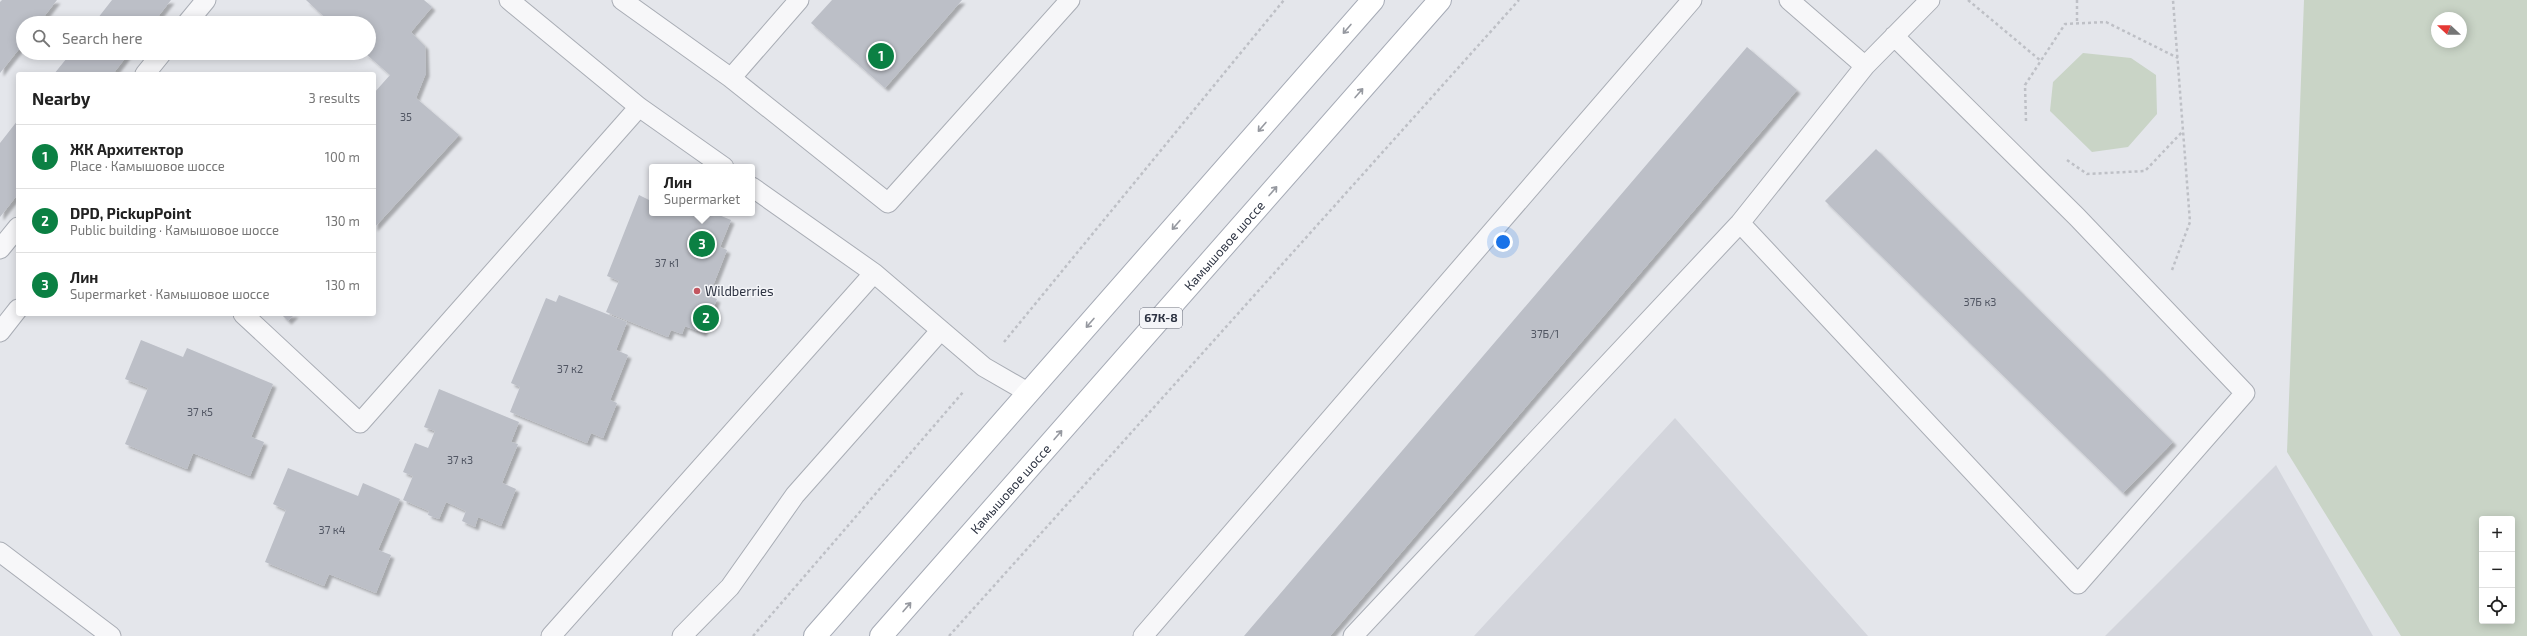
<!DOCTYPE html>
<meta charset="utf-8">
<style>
body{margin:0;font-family:"Exo 2",sans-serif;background:#f2f2f2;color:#222}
.controls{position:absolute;right:12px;bottom:12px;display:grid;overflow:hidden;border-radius:4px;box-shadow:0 2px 10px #0003}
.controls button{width:36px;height:36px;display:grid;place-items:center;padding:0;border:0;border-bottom:1px solid #e0e0e0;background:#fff;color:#222;font:20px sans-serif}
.compass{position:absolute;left:2431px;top:12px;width:36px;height:36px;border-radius:50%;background:#fff;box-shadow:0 2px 10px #0003;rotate:292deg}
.you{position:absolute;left:1503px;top:242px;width:14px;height:14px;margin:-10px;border:3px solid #fff;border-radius:50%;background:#1a73e8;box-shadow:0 0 0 6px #1a73e833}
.badge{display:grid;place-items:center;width:26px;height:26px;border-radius:50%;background:#0b8043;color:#fff;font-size:13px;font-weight:700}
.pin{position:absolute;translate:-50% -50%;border:2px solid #fff;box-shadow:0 1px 4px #0006}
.popup{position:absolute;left:649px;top:164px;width:106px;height:52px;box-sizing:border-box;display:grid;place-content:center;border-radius:4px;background:#fff;filter:drop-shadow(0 1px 3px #0005);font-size:13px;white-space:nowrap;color:#767676}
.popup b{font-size:15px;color:#222}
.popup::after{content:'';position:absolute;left:50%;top:100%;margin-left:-8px;border:8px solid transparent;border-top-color:#fff}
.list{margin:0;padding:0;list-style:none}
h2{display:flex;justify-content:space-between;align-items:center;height:52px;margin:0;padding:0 16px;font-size:17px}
h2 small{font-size:13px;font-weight:400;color:#767676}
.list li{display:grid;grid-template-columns:26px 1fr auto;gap:12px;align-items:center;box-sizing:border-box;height:64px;padding:0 16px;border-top:1px solid #e0e0e0}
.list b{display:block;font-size:15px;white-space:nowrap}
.list p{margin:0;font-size:13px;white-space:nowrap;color:#767676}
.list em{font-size:13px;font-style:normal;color:#767676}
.icon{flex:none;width:22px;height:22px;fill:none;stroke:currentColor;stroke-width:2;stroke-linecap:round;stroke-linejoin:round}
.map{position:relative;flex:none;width:2527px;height:636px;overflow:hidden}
.search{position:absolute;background:#fff;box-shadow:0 2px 10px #0003;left:16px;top:16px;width:360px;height:44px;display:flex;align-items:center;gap:10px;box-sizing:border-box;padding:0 14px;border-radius:22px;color:#767676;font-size:15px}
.panel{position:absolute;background:#fff;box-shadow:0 2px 10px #0003;left:16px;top:72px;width:360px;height:244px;border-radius:4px}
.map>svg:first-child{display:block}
</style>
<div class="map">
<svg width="2527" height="636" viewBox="0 0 2527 636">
<defs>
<filter id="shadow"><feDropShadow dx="3.5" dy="3.5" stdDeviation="1" flood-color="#0004"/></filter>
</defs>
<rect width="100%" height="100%" fill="#e4e6eb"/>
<path fill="#d3d5dc" d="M1675 418 1868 636H1474Z
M2276 465 2373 636H2105Z"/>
<path fill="#c9d4c6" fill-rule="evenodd" d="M2304 0H2527V636H2401L2287 452ZM2437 18H2461V42H2437ZM2482 519H2512V621H2482Z
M2083 53 2131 58 2156 75 2157 114 2128 147 2092 152 2050 111 2053 82Z"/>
<path fill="#bcbfc7" filter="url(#shadow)" d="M2 0H57L39 23H23V44L0 73V2Z
M112 0H171L153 23H94Z
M306 0H424L432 7 411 32 425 46 426 73 416 98 459 135 374 228V93L390 75 365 53H369V23H331Z
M832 0H962L885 88 811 23Z
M1747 47 1797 90 1330 636H1244Z
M71 53H129L113 74H54Z
M18 120V194L0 217V143Z
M1876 149 2173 442 2123 493 1825 201Z
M652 193V213H714L731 220 720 247 727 250 709 296 717 299 703 333 685 326 682 334 671 330 668 337 606 312 619 281 607 276 639 195 649 200Z
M559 295 627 322 616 350 628 355 610 400 617 403 603 438 591 433 587 443 510 412 520 387 511 383 546 298 556 302Z
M281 314H295L288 321Z
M141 340 183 357 187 348 273 384 251 437 264 442 250 476 193 453 187 469 125 444 148 388 125 379Z
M439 389 519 422 511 442 518 444 502 483 516 489 501 526 478 517 475 527 462 521 466 511 446 502 439 519 428 515 429 511 403 500 413 476 403 472 415 443 428 448 435 431 424 427Z
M288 468 358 496 363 483 400 499 378 550 391 555 376 593 329 574 324 586 265 562 286 510 273 504Z"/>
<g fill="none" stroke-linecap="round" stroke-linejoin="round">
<g stroke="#a9adb5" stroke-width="21">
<path id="service" d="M509 0 639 107 724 167
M622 0 731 78
M799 0 731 78 888 203 1070 0
M1789 0 1865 66
M187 23 206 0
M145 74 162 53
M752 187 874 273 984 367 1029 393
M1740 223 2078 584 2245 393 2077 217 1894 36
M0 249 18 227
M243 314 360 423 639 107
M0 332 18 309
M0 552 111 636
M551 636 874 273
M682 636 730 587 795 495 941 330
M1143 636 1692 0
M1353 636 1740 223 1865 66 1930 0"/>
</g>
<g stroke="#a5aab5" stroke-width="24">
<g id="primary">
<path d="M815 636 1373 0"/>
<path id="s1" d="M881 636 1440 0"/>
</g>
</g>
<path stroke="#bec0c6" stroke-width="2.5" stroke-dasharray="3 3" stroke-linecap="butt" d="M1968 0 2041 61
M2077 0V23
M2026 121 2025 85 2065 24 2106 22 2178 58
M2067 160 2087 174 2145 171 2183 131
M2172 270 2190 222 2173 0
M1004 342 1284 0
M753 636 964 391
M949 636 1519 0"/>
<use href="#service" stroke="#f7f7f9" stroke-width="19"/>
<use href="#primary" stroke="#fff" stroke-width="22"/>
</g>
<defs><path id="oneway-shaft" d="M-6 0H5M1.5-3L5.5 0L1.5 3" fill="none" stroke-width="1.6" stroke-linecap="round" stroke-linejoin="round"/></defs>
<g stroke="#9699a0">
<use href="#oneway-shaft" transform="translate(1347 29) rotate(131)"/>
<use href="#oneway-shaft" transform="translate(1359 93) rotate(-49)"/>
<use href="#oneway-shaft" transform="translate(1262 127) rotate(131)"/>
<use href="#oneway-shaft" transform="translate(1273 191) rotate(-49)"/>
<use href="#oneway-shaft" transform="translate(1176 225) rotate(131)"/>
<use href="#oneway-shaft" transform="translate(1090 323) rotate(131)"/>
<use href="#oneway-shaft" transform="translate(1058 435) rotate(-49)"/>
<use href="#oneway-shaft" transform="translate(907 607) rotate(-49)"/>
</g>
<circle fill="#c35660" stroke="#f4f5f8" stroke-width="1.5" cx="697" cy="291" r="4"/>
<g text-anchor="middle" stroke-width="3" stroke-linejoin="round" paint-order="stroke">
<g font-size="11" fill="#515663">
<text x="406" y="121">35</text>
<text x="667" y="267">37 к1</text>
<text x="1980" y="306">37Б к3</text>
<text x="1545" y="338">37Б/1</text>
<text x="570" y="373">37 к2</text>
<text x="200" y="416">37 к5</text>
<text x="460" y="464">37 к3</text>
<text x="332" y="534">37 к4</text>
</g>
<rect fill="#f4f5f8" stroke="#696d79" stroke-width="1" x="1140" y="308" width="42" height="20" rx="3"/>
<g font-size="12" font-weight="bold" fill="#2d3342">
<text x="1161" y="322">67К-8</text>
</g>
<g font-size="13" fill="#2d3342" stroke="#f4f5f8">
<text dy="5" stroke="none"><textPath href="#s1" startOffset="520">Камышовое шоссе</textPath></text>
<text dy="5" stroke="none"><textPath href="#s1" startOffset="196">Камышовое шоссе</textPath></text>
</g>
<g font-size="13" fill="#2d3342" stroke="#f4f5f8" text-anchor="start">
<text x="705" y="296">Wildberries</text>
</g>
</g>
</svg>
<div class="controls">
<button>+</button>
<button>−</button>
<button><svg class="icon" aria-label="locate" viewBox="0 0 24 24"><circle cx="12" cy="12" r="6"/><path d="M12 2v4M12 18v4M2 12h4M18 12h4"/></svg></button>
</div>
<svg class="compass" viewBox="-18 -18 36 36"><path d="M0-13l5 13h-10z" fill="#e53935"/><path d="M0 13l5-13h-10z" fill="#767676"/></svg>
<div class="you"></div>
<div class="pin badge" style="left:881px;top:56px">1</div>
<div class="pin badge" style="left:706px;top:318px">2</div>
<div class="pin badge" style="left:702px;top:244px">3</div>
<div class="popup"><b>Лин</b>Supermarket</div>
<div class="search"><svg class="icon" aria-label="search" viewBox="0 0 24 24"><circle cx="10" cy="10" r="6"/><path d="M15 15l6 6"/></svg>Search here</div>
<section class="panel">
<h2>Nearby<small>3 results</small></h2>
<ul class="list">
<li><span class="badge">1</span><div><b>ЖК Архитектор</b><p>Place · Камышовое шоссе</p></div><em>100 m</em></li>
<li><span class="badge">2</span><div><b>DPD, PickupPoint</b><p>Public building · Камышовое шоссе</p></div><em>130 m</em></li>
<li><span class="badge">3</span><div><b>Лин</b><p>Supermarket · Камышовое шоссе</p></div><em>130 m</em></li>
</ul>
</section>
</div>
